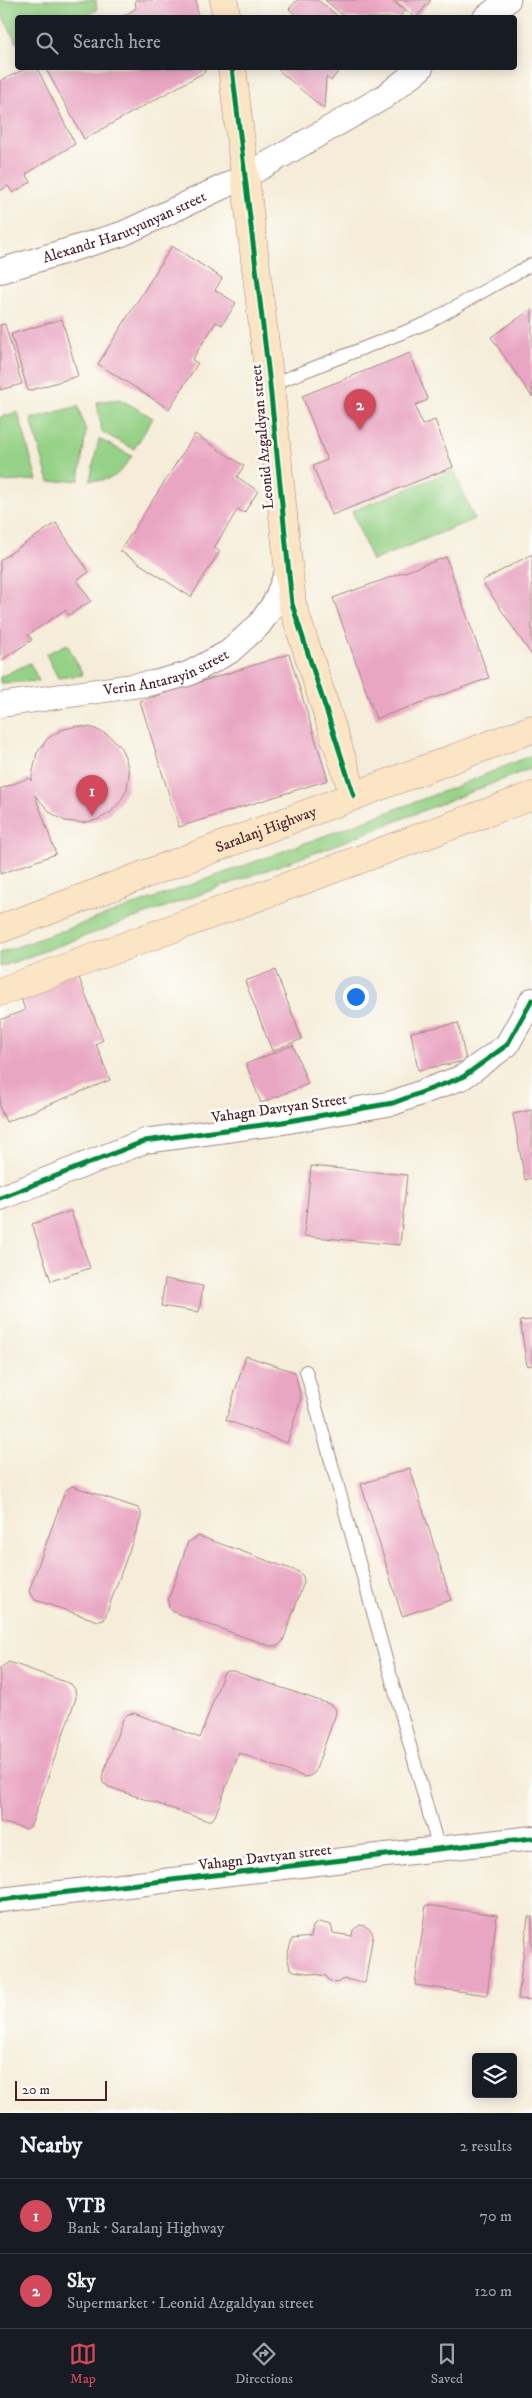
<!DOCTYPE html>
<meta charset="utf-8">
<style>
body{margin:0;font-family:"IM FELL DW Pica",serif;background:#20242c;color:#f1f3f6}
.controls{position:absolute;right:15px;bottom:15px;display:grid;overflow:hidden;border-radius:5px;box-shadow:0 2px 12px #0003}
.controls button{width:45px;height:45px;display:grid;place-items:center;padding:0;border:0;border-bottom:1px solid #363941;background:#171b24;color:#f1f3f6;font:25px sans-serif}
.scale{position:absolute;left:15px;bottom:12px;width:92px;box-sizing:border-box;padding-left:5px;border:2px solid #4a1f2b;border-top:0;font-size:14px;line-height:18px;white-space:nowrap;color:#4a1f2b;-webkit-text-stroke:4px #fdfcf7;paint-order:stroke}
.you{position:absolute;left:355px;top:996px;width:18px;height:18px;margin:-12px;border:4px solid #fff;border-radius:50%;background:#1a73e8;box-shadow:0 0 0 8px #1a73e833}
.badge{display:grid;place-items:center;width:32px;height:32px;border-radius:50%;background:#d1495b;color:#fff;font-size:16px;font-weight:700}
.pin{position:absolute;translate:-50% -41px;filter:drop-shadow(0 1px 2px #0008)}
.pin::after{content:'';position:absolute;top:26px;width:18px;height:15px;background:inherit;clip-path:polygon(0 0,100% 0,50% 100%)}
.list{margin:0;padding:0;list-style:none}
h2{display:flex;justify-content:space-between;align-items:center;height:65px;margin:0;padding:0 20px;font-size:21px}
h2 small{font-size:16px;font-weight:400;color:#9ea1a6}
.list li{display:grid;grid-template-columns:32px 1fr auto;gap:15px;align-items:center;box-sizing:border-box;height:75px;padding:0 20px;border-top:1px solid #363941}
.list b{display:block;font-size:19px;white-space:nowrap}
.list p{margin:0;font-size:16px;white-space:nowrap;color:#9ea1a6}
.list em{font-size:16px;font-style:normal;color:#9ea1a6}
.icon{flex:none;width:28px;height:28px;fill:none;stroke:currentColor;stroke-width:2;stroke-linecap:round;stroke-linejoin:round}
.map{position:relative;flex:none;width:532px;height:2113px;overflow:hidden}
.search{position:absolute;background:#171b24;box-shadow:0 2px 12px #0003;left:15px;right:15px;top:15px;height:55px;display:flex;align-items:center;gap:12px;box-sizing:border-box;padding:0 18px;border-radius:5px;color:#9ea1a6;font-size:19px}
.sheet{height:215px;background:#171b24}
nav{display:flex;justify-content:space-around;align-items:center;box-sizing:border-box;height:70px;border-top:1px solid #363941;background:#171b24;font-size:14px;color:#9ea1a6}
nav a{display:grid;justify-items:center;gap:2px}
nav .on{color:#d1495b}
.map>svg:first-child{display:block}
</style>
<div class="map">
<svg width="532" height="2113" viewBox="0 0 532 2113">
<rect width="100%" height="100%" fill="#fdfcf7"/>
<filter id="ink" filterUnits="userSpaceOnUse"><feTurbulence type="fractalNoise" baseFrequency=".02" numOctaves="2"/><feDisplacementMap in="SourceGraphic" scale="10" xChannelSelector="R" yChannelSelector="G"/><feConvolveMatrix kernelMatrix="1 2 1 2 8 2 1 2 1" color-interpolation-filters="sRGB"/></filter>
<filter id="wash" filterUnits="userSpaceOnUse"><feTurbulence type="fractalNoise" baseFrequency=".0096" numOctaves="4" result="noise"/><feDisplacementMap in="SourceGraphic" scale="20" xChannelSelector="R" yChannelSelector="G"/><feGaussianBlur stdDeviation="1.12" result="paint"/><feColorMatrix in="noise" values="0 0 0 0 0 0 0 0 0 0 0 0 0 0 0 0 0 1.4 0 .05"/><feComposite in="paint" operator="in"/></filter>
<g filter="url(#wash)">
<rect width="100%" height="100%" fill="#f5edd9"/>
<path fill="#95d186" stroke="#707858" d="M0 0H96L97 10 85 17 18 18 17 44 0 11Z
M120 399 153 418 134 449 102 432 97 402Z
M78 406 86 432 79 480 49 482 31 419Z
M18 412 37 480 0 482V417Z
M99 439 132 456C119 474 114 482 90 480Z
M454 470 474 519 372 561 352 511Z
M67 644 83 675 58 678 46 654Z
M30 663 39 681 0 683V677Z
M532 755V768L325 849 0 967V953L246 865 455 787Z"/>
<g id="blocks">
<path fill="#e9a6c2" d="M135 0H196L198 18H121L136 8Z
M297 0H318L340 18H299L289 9Z
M325 0H391L405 11 399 18H346Z
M394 0H431L416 18Z
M27 68H37L75 144 26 174 31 182 13 193 8 186 0 191V81Z
M49 68H204L205 72 84 139 46 69Z
M276 68H341L331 81 326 77 324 109Z
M172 246 222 278 215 290 236 303 222 325 216 322 192 360 198 363 169 409 98 364Z
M532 309V397L491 337Z
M62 319 78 376 28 391 11 334Z
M5 324 22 384 0 390V325Z
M410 353 428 400 415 405 422 425 435 420 453 467 332 515 313 466 327 460 302 396Z
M195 434 244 466 237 477 258 491 244 513 238 509 214 548 220 551 191 597 120 551Z
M56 523 89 572 77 580 91 601 69 615 65 610 28 635 32 640 0 661V560Z
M532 554V656L482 581Z
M446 557 489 678 376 719 333 598Z
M289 654 328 780 179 827 140 701Z
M77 726 93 728 108 735 120 746 126 759 129 774 127 789 120 802 110 813 97 820 82 823 65 821 51 813 35 795 56 854 0 874V789L29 778 31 781 37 753 47 739 61 730Z
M76 970 103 1040 96 1044 110 1080 6 1122 0 1108V1020L25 1010 19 993Z
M275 970 302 1039 272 1051 245 981Z
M458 1023 466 1061 418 1070 411 1032Z
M293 1045 308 1084 261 1103 246 1064Z
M532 1110V1178L525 1180 513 1114Z
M311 1166 407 1175 400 1245 304 1236Z
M71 1211 90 1268 51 1281 32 1224Z
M165 1279 203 1286 199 1312 161 1306Z
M532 1320V1365L527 1366 520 1321Z
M246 1356 295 1372 301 1399 287 1443 226 1420Z
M410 1468 451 1600 402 1616 361 1484Z
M72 1486 138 1508 141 1512V1518L104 1620 98 1621 35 1600 29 1591 65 1491Z
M199 1536 299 1572 303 1576 304 1582 283 1641 278 1646H270L173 1612 169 1607 168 1601 188 1542Z
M9 1662 71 1684 75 1689 76 1698 31 1825 26 1829 0 1822V1668Z
M226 1671H233L329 1704 335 1708 336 1713 315 1772 310 1776 304 1777 239 1753 215 1816 212 1820H205L109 1787 103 1783 102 1777 123 1719 128 1714 134 1713 200 1738 223 1674Z
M426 1905 497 1915 487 1995 415 1985Z
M528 1917H532V2000L518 1999Z
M319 1922 331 1925 333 1933 352 1936 353 1930 360 1925 365 1926 371 1930 373 1935 365 1983 344 1979 337 1983 328 1980 326 1976 294 1971 290 1968 287 1956 292 1939 311 1937 313 1926Z"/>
</g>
</g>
<g filter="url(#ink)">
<use href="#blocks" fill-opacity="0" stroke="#a08682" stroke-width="1"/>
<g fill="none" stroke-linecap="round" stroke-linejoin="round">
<g stroke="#a08682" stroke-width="14">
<path id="lane" d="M270 385 427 323 532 264
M306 1371 439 1850"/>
</g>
<g stroke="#a08682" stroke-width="26">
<g id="street">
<path d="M485 18 508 0"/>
<path id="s1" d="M0 271 122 234 246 176 384 97 421 68"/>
<path id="s2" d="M0 705 153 683 188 674 229 652 259 625 275 602 288 570"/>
<path d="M0 1198 145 1141 277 1123 393 1103 463 1077 507 1045 532 1000"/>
<path d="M0 1900 532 1838"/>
</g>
</g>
<g stroke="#a08682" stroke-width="29">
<g id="secondary">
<path d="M224 0 226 18"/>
<path d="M232 68 270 385 292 604 354 796"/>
<path id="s3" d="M0 929 532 729"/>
<path d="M0 992 532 796"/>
</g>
</g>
<use href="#lane" stroke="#fff" stroke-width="12"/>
<use href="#street" stroke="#fff" stroke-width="24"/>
<use href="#secondary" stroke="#fce5c4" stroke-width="28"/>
<g stroke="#fdfcf7" stroke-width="8">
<path id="cycleway" d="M232 68 270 385 292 604 354 796
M0 1198 145 1141 277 1123 393 1103 463 1077 507 1045 532 1000
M0 1900 532 1838"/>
</g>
<use href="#cycleway" stroke="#00873e" stroke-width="5"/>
</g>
</g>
<g text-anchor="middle" stroke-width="5" stroke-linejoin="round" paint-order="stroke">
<g font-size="15" fill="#4a1f2b" stroke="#fdfcf7">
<text dy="5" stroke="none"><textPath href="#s1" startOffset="132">Alexandr Harutyunyan street</textPath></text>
<text transform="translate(262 437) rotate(-95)" y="5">Leonid Azgaldyan street</text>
<text dy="5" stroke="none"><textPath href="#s2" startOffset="170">Verin Antarayin street</textPath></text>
<text dy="5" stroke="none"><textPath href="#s3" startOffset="284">Saralanj Highway</textPath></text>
<text transform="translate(279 1108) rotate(-8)" y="5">Vahagn Davtyan Street</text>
<text transform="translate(265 1857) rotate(-7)" y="5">Vahagn Davtyan street</text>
</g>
</g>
</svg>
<div class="controls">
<button><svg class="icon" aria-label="layers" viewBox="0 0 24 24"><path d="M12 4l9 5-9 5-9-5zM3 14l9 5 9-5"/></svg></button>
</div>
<div class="scale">20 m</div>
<div class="you"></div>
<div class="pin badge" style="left:92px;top:816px">1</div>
<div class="pin badge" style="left:360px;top:430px">2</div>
<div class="search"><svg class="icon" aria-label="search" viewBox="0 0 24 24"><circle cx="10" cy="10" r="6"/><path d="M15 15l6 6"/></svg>Search here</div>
</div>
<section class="sheet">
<h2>Nearby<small>2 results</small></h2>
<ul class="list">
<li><span class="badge">1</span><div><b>VTB</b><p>Bank · Saralanj Highway</p></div><em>70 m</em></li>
<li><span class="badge">2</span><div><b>Sky</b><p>Supermarket · Leonid Azgaldyan street</p></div><em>120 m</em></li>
</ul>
</section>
<nav>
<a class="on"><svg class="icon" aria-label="map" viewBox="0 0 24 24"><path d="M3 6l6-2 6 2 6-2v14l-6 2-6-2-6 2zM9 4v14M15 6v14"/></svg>Map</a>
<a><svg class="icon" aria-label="directions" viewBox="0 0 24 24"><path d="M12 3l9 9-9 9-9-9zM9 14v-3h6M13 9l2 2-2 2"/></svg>Directions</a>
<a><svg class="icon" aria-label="saved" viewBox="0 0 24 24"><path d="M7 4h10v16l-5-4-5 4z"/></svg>Saved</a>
</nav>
